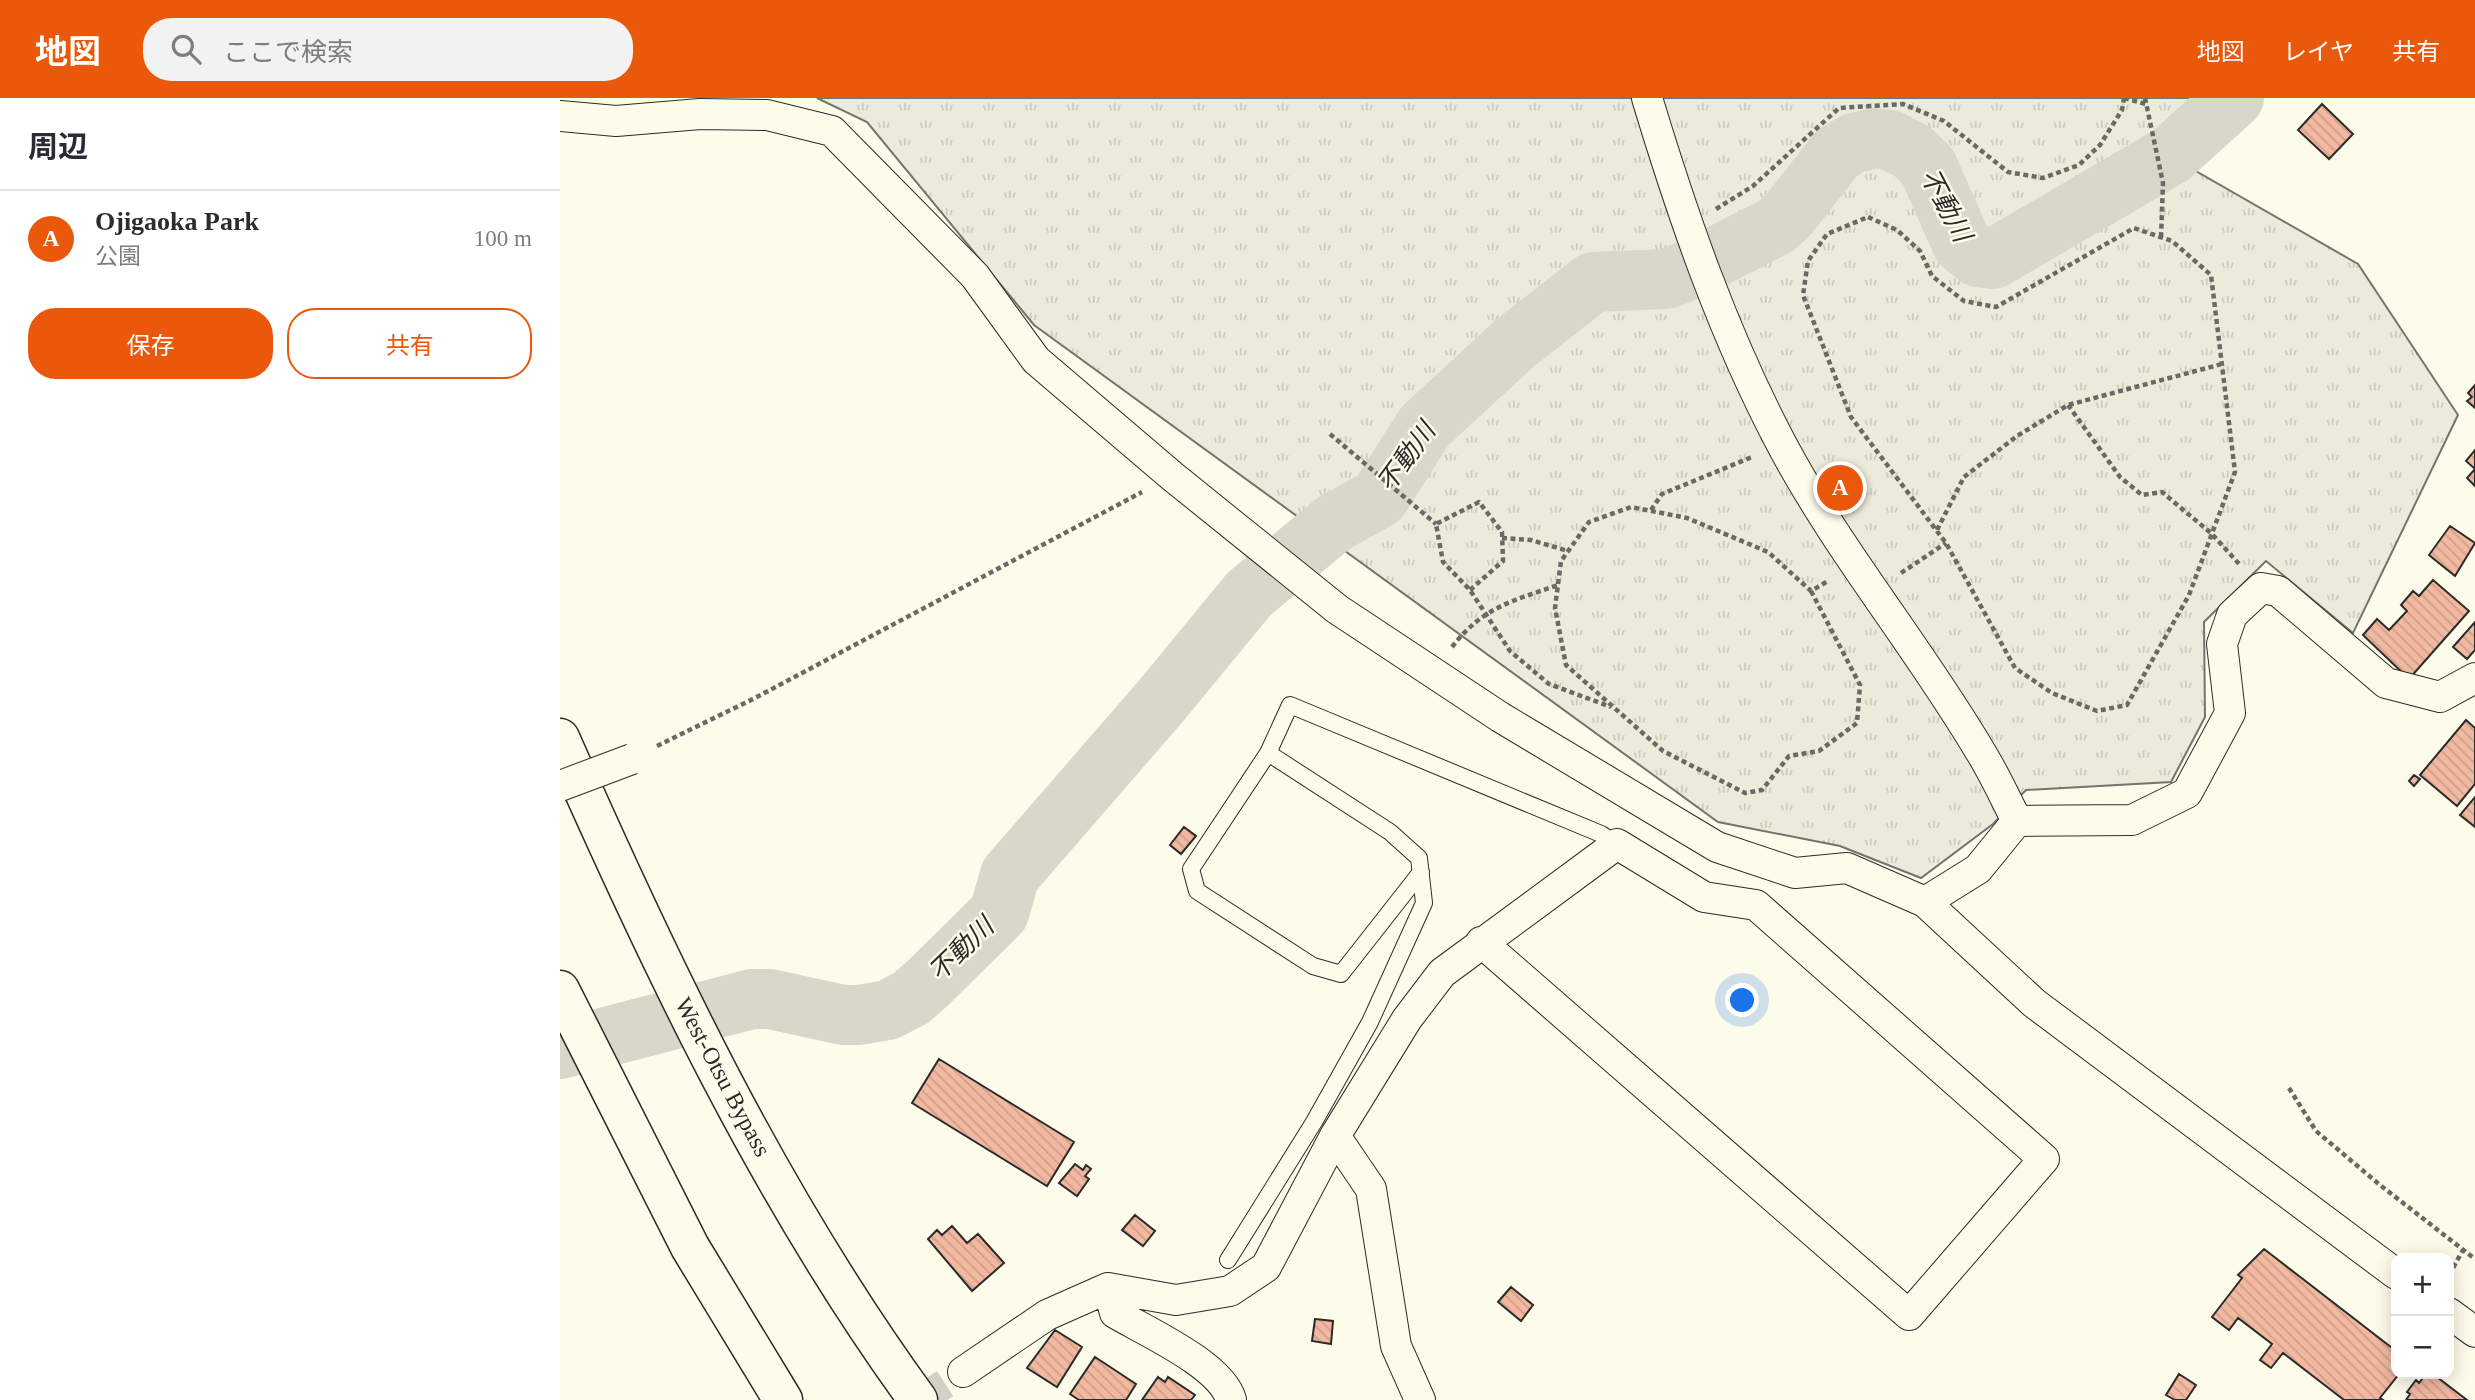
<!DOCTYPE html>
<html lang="ja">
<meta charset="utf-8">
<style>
body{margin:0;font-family:"Times New Roman","Noto Sans JP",serif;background:#f2f2f3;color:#2b2b33}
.controls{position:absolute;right:21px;bottom:21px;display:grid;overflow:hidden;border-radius:14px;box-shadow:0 4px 18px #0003}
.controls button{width:63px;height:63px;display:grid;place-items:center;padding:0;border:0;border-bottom:2px solid #e1e1e2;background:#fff;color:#2b2b33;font:35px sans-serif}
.you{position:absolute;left:1183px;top:903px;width:24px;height:24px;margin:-18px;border:5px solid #fff;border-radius:50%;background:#1a73e8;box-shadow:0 0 0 10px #1a73e833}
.badge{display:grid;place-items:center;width:46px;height:46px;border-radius:50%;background:#ea580c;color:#fff;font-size:23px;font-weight:700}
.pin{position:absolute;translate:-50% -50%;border:4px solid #fff;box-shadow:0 2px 7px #0006}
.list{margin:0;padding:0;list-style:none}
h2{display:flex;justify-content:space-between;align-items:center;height:91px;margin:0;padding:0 28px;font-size:30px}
h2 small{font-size:23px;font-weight:400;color:#7c7c81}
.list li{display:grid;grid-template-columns:46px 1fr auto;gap:21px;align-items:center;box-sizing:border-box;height:98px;padding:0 28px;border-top:2px solid #e1e1e2}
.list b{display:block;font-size:26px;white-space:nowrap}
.list p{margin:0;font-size:23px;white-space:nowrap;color:#7c7c81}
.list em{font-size:23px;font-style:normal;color:#7c7c81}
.actions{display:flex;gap:14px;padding:21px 28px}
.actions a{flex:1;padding:16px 0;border:2px solid #ea580c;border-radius:28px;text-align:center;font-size:24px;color:#ea580c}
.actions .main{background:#ea580c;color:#fff}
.icon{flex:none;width:38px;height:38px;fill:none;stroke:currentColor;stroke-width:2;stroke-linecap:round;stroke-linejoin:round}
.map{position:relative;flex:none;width:1915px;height:1302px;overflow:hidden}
header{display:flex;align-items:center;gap:42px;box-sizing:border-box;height:98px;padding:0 35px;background:#ea580c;color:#fff}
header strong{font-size:33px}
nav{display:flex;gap:38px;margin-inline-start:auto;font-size:24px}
.search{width:490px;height:63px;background:#f2f2f3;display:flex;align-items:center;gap:18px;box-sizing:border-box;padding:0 24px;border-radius:28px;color:#7c7c81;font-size:26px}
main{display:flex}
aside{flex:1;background:#fff}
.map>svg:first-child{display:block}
</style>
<header>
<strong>地図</strong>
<div class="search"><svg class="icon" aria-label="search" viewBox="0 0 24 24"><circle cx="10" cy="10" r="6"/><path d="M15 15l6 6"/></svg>ここで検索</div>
<nav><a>地図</a><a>レイヤ</a><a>共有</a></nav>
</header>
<main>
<aside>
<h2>周辺<small></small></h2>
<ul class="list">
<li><span class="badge">A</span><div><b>Ojigaoka Park</b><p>公園</p></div><em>100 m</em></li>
</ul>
<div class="actions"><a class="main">保存</a><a>共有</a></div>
</aside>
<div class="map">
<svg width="1915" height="1302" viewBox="0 0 1915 1302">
<defs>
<pattern id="grass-tufts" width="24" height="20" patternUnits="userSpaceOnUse" patternTransform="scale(1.75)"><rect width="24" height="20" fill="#ecebdb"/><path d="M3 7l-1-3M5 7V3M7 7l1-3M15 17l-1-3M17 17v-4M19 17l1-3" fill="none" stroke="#cbcabc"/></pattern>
<pattern id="building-back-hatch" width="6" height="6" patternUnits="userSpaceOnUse" patternTransform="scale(1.75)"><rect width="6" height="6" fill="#f2b8a0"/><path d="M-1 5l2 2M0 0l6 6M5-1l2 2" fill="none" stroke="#d09e8a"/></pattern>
</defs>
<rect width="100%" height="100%" fill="#fdfbea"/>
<path fill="url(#grass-tufts)" stroke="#74746e" stroke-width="2" d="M257 0H1691L1622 65 1798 166 1898 317 1793 535 1706 463 1644 524 1645 619 1611 684 1466 692 1433 726 1361 780 1280 748 1158 724 474 227 307 24Z"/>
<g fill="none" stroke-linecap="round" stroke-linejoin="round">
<path stroke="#d8d7c9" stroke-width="60" d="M0 951 192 901H210L283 917H299L328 912 351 900 368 885 439 815 450 777 601 603 689 496 774 425 819 400 865 328 955 245 1033 184 1107 181 1134 170 1216 128 1229 116 1277 55 1294 45 1315 40 1330 42 1353 54 1368 69 1402 146 1418 159 1433 161 1611 57 1674 0"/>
</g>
<path fill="url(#building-back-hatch)" stroke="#2b2b2b" stroke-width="2" d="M1762 6 1793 36 1769 61 1738 32Z
M1915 287V310L1907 303 1912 299 1908 295Z
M1915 352V371L1906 363Z
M1915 371V388L1907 380Z
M1890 428 1915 445 1895 478 1869 457Z
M1873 482 1909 513 1849 581 1803 537 1817 521 1829 532 1847 513 1841 507 1853 493 1859 498Z
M1915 524V552L1907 561 1893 549Z
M1906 622 1915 630V686L1897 708 1860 677Z
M1854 677 1860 681 1854 688 1849 683Z
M1915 699V729L1900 717Z
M624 729 636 738 621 756 610 747Z
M379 961 514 1044 487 1088 352 1005Z
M515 1066 523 1072 526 1067 531 1071 525 1078 529 1081 517 1098 499 1085Z
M575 1117 595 1133 583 1148 562 1132Z
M392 1128 407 1145 418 1136 444 1165 412 1193 368 1141 377 1132 382 1137Z
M1704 1151 1836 1253V1276H1839L1820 1300 1823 1302H1784L1723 1255 1711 1270 1700 1262 1712 1246 1678 1220 1669 1232 1652 1219 1682 1180 1678 1177Z
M951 1189 973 1207 961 1223 938 1204Z
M755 1221 773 1223 771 1246 752 1243Z
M495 1232 522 1249 497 1289 467 1270Z
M535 1259 576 1286 566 1302H519L510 1296Z
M1619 1276 1636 1287 1626 1302H1615L1606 1297Z
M1866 1276H1873L1907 1302H1846L1850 1296 1847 1294 1856 1282 1859 1285Z
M598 1279 605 1284 608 1279 635 1297 631 1302H582Z"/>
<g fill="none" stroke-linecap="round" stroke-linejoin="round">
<path stroke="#d3d1c4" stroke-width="30" stroke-dasharray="30 15" stroke-linecap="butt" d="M360 1302 403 1274"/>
<g stroke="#2b2b2b" stroke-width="18">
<path id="service" d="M861 774 781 876 753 868 637 793 631 771 708 655 730 607 1041 736 1057 746
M668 1162 754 1024 810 924 864 805 859 760 830 734 708 655"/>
</g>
<g stroke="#2b2b2b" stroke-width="32">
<path id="minor" d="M1087 0C1123 119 1163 235 1221 345 1278 453 1358 548 1420 653 1434 675 1445 700 1457 723
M0 18 56 23 140 16 207 17 272 33 415 178 476 262 612 378 777 511 940 619 1157 749 1235 775 1287 770 1365 804 1474 905 1836 1176
M1365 804 1418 771 1457 723 1572 722 1627 695 1670 615 1662 546 1672 517 1701 490 1718 493 1826 585 1880 599 1915 580
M775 1038 811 1091 836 1248 860 1302
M548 1190 555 1215C585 1233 662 1267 671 1302
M1889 1215 1915 1234
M403 1274 487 1217 548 1190 616 1202 670 1193 706 1169 775 1038 847 921 882 875 1057 746 1144 799 1196 807 1484 1061 1349 1217 921 844"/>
</g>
<g stroke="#2b2b2b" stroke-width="41">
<path id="trunk" d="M0 640C101 869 210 1099 358 1302
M0 892 130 1149 223 1302"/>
</g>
<path stroke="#6a6964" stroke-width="4.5" stroke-dasharray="5 3.5" stroke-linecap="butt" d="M1564 0 1586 6
M1585 0 1603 85 1601 140
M1156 111 1193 88 1279 10 1343 6 1384 23 1448 74 1483 80 1519 67 1540 47 1562 12 1564 0
M1308 119 1337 132 1360 153 1372 178 1404 203 1436 209 1574 130 1612 143 1651 177 1675 374 1629 497 1567 607 1537 613 1492 595 1455 570 1386 445 1291 319 1243 197 1248 163 1267 136Z
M1508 307 1560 379 1582 397 1602 394 1652 436 1680 467
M770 336 876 426
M1091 412 1102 396 1192 359
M1377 432 1404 379 1457 338 1508 307 1662 266
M942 440 971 442 1008 453
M1341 475 1386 445
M910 492 943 463 942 434 919 404 876 426 883 464 910 492 950 553 989 586 1051 609
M1251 493 1300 587 1297 625 1259 653 1229 658 1202 692 1185 695 1103 653 1006 567 995 510 1001 463 1029 424 1071 409 1127 420 1208 454 1251 493 1268 483
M892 549C923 509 952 503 998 487
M97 648 195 600 582 394
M1729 990 1756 1033 1820 1087 1915 1161
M1889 1177 1903 1152"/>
<use href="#service" stroke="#fdfbea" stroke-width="16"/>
<use href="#minor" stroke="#fdfbea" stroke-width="30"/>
<use href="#trunk" stroke="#fdfbea" stroke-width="38"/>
<g stroke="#2b2b2b" stroke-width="32" stroke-linecap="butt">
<path id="minor-bridge" d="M0 688 72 661"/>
</g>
<use href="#minor-bridge" stroke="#fdfbea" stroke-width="30"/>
</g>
<g text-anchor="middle" stroke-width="5" stroke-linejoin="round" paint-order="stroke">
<g font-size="24" fill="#2b2b2b" stroke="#fdfbea">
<text transform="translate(163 979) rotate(62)" y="8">West-Otsu Bypass</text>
</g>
<g font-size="26" font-style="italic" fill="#2b2b2b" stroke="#fdfbea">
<text transform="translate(1386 107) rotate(62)" y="9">不動川</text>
<text transform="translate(846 359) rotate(-54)" y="9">不動川</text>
<text transform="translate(401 851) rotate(-44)" y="9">不動川</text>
</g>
</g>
</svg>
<div class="controls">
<button>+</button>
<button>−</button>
</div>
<div class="you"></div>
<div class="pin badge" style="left:1280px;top:390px">A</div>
</div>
</main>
